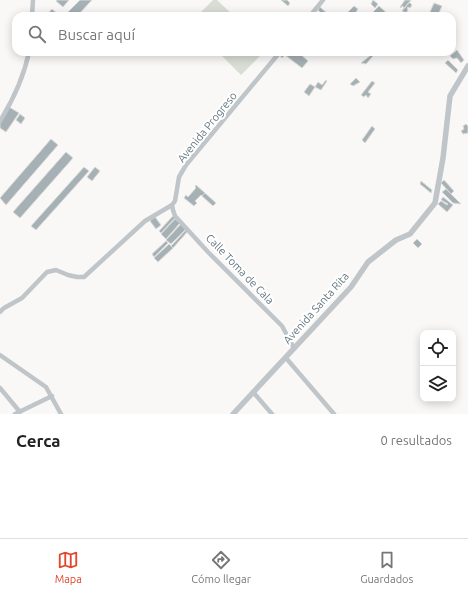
<!DOCTYPE html>
<html lang="es">
<meta charset="utf-8">
<style>
body{margin:0;font-family:Ubuntu,sans-serif;background:#f6f6f6;color:#222}
.controls{position:absolute;right:12px;bottom:12px;display:grid;overflow:hidden;border-radius:8px;box-shadow:0 2px 10px #0003}
.controls button{width:36px;height:36px;display:grid;place-items:center;padding:0;border:0;border-bottom:1px solid #e0e0e0;background:#fff;color:#222;font:20px sans-serif}
.list{margin:0;padding:0;list-style:none}
h2{display:flex;justify-content:space-between;align-items:center;height:52px;margin:0;padding:0 16px;font-size:17px}
h2 small{font-size:13px;font-weight:400;color:#767676}
.icon{flex:none;width:22px;height:22px;fill:none;stroke:currentColor;stroke-width:2;stroke-linecap:round;stroke-linejoin:round}
.map{position:relative;flex:none;width:468px;height:414px;overflow:hidden}
.search{position:absolute;background:#fff;box-shadow:0 2px 10px #0003;left:12px;right:12px;top:12px;height:44px;display:flex;align-items:center;gap:10px;box-sizing:border-box;padding:0 14px;border-radius:12px;color:#767676;font-size:15px}
.sheet{height:124px;background:#fff}
nav{display:flex;justify-content:space-around;align-items:center;box-sizing:border-box;height:56px;border-top:1px solid #e0e0e0;background:#fff;font-size:11px;color:#767676}
nav a{display:grid;justify-items:center;gap:2px}
nav .on{color:#e2472d}
.map>svg:first-child{display:block}
</style>
<div class="map">
<svg width="468" height="414" viewBox="0 0 468 414">
<rect width="100%" height="100%" fill="#f9f8f6"/>
<path fill="#d9ddd5" d="M213 0H217L234 16H197Z
M218 52H264L241 75Z"/>
<path fill="#a6b1b5" stroke="#dadad8" d="M57 0H69L63 7 56 1Z
M80 0H92L77 16H72L68 12Z
M281 0H287L290 3 288 6Z
M373 0 378 4 375 8 371 4Z
M405 0H411L405 8 402 6 401 8 400 7Z
M409 2 412 5 410 8 408 7 407 8 408 10 406 13 402 11Z
M434 3 442 6 438 15 430 12Z
M354 6 358 9 356 12 357 13 354 16H349L346 14Z
M379 6 390 16H377L378 15 376 13 375 15 372 13Z
M320 7 329 15 328 16H324L318 10Z
M52 9 60 16H46Z
M457 50 464 60 461 63 457 58 453 59 450 56Z
M281 52 284 53 285 52H298L308 61 302 68 285 55 282 58 279 54Z
M371 55 373 56 366 64 361 63Z
M448 60 458 70 456 73 445 63Z
M356 78 360 82 353 86 350 84Z
M326 80 327 81 321 90 315 87 318 82 322 85Z
M372 81 375 83 368 92 371 94 368 98 366 95 364 97 361 95Z
M310 84 315 87 309 96 304 92Z
M9 107 19 113 6 132 0 128V121Z
M20 114 25 118 21 124 16 120Z
M466 124 468 126V133L463 134 461 131 464 129 463 126Z
M372 126 375 129 365 143 362 140Z
M51 139 58 145 6 205 0 198Z
M66 152 73 158 20 218 13 212Z
M84 167 89 171 36 230 31 226Z
M95 167 100 171 92 181 87 177Z
M444 180 454 191 451 194 441 183Z
M421 181 432 190 431 193 420 184Z
M196 185 205 193 202 196 201 195 195 201 197 203 194 206 184 198 186 195 188 197 196 188 195 187Z
M446 189 461 204 453 203 442 192Z
M205 193 216 203 213 206 202 196Z
M443 197 453 205 447 212 438 204 441 201 447 205 448 204 441 200Z
M173 216 175 218 161 233 159 231Z
M155 217 161 225 156 229 150 221Z
M175 219 180 223 166 239 161 234Z
M181 224 186 229 171 244 166 240Z
M186 230 188 231 173 248 171 246Z
M417 239 422 244 418 248 413 243Z
M166 241 168 243 154 257 152 254Z
M169 244 173 248 158 262 154 258Z"/>
<g fill="none" stroke-linecap="round" stroke-linejoin="round">
<path stroke="#bfc5c8" stroke-width="4.5" d="M32 16 33 0
M310 16 323 0
M0 121C13 100 24 76 29 52
M172 205 173 210 175 216 208 252 282 326 294 348
M0 312 4 308 22 298 47 272 56 270 68 275 77 277H84L145 221 172 205 175 201 179 177 186 165 280 52
M0 355 46 387 61 414
M286 358 334 414
M0 388 20 412
M253 392 272 414
M15 414 52 396"/>
<path stroke="#bfc5c8" stroke-width="5.5" d="M233 414 351 287 368 262 396 240 410 234 435 203 443 158 450 96 468 66"/>
</g>
<g text-anchor="middle" stroke-width="4" stroke-linejoin="round" paint-order="stroke">
<g font-size="11" fill="#647781" stroke="#fff">
<text transform="translate(207 127) rotate(-51)" y="4">Avenida Progreso</text>
<text transform="translate(240 269) rotate(46)" y="4">Calle Toma de Cala</text>
<text transform="translate(316 308) rotate(-48)" y="4">Avenida Santa Rita</text>
</g>
</g>
</svg>
<div class="controls">
<button><svg class="icon" aria-label="locate" viewBox="0 0 24 24"><circle cx="12" cy="12" r="6"/><path d="M12 2v4M12 18v4M2 12h4M18 12h4"/></svg></button>
<button><svg class="icon" aria-label="layers" viewBox="0 0 24 24"><path d="M12 4l9 5-9 5-9-5zM3 14l9 5 9-5"/></svg></button>
</div>
<div class="search"><svg class="icon" aria-label="search" viewBox="0 0 24 24"><circle cx="10" cy="10" r="6"/><path d="M15 15l6 6"/></svg>Buscar aquí</div>
</div>
<section class="sheet">
<h2>Cerca<small>0 resultados</small></h2>
<ul class="list">
</ul>
</section>
<nav>
<a class="on"><svg class="icon" aria-label="map" viewBox="0 0 24 24"><path d="M3 6l6-2 6 2 6-2v14l-6 2-6-2-6 2zM9 4v14M15 6v14"/></svg>Mapa</a>
<a><svg class="icon" aria-label="directions" viewBox="0 0 24 24"><path d="M12 3l9 9-9 9-9-9zM9 14v-3h6M13 9l2 2-2 2"/></svg>Cómo llegar</a>
<a><svg class="icon" aria-label="saved" viewBox="0 0 24 24"><path d="M7 4h10v16l-5-4-5 4z"/></svg>Guardados</a>
</nav>
